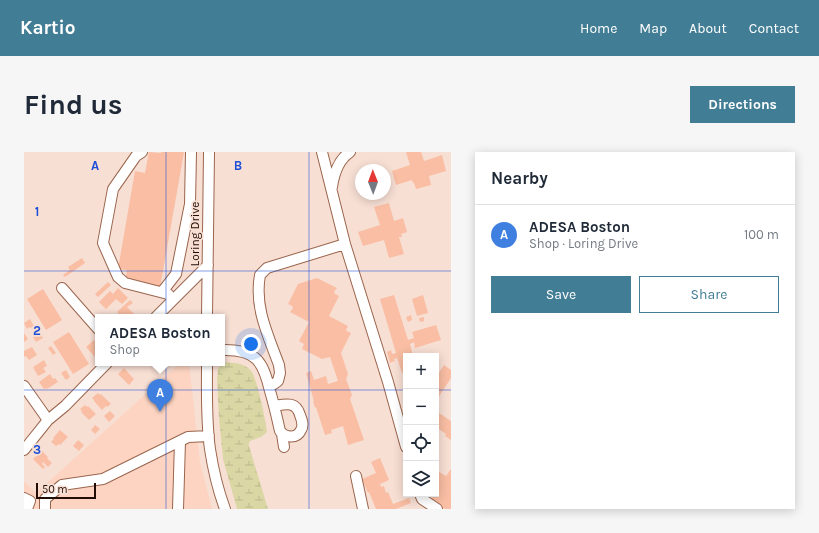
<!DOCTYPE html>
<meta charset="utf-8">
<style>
body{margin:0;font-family:Karla,sans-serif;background:#f6f6f7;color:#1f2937}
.controls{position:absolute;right:12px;bottom:12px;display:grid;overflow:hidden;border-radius:0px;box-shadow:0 2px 10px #0003}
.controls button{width:36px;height:36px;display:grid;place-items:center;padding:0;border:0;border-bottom:1px solid #e0e1e3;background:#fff;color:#1f2937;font:20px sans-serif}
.compass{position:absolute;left:331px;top:12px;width:36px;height:36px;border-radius:50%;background:#fff;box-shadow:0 2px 10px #0003;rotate:359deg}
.scale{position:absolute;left:12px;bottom:10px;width:60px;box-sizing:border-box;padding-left:4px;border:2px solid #220d05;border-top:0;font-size:11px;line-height:14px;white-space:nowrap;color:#220d05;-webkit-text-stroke:3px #f8dfd4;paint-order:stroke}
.you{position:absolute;left:227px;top:192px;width:14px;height:14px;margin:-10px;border:3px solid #fff;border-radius:50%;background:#1a73e8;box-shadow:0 0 0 6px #1a73e833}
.badge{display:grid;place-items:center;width:26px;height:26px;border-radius:50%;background:#417d94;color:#fff;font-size:13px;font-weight:700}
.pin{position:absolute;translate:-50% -33px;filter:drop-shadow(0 1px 2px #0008)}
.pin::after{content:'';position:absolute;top:21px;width:14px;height:12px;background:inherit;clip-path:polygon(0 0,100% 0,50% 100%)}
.popup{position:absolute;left:71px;top:162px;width:130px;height:52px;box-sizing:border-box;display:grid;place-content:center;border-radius:0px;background:#fff;filter:drop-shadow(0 1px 3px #0005);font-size:13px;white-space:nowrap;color:#747a83}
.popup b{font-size:15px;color:#1f2937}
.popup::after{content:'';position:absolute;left:50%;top:100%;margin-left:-8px;border:8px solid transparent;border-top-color:#fff}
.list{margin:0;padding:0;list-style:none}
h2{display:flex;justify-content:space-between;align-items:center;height:52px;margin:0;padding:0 16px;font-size:17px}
h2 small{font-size:13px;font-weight:400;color:#747a83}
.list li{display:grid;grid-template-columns:26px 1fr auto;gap:12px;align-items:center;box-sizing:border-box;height:60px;padding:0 16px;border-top:1px solid #e0e1e3}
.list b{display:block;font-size:15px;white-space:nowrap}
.list p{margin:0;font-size:13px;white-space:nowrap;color:#747a83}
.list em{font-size:13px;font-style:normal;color:#747a83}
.actions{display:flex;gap:8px;padding:12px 16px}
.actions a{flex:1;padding:9px 0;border:1px solid #417d94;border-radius:0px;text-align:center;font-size:14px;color:#417d94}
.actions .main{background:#417d94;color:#fff}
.icon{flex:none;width:22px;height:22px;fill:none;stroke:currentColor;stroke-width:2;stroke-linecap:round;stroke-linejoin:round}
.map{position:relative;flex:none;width:427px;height:357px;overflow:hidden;border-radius:0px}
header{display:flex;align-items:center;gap:24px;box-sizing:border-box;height:56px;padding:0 20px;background:#417d94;color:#fff}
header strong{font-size:19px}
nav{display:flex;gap:22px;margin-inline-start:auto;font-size:14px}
.intro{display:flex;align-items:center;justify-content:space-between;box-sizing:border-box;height:96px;padding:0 24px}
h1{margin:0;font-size:28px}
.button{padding:10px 18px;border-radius:0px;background:#417d94;color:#fff;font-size:14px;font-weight:700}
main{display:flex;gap:24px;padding:0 24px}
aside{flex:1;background:#fff;border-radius:0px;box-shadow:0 2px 10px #0003}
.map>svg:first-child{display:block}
</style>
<header>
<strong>Kartio</strong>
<nav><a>Home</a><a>Map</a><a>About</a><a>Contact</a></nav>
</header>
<div class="intro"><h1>Find us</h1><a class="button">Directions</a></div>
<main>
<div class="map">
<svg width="427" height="357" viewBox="0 0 427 357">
<defs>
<pattern id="wetland-marsh" width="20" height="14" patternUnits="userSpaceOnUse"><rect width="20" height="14" fill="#dad7a5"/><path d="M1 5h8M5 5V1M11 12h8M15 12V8" fill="none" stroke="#bbb78d"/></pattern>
</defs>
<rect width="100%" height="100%" fill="#f8dfd4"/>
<path fill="#fdd4c2" d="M156 211H165L176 310 188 357H0V329L12 341Z"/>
<path fill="url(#wetland-marsh)" d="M198 210C209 211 220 210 227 219 233 225 242 270 243 280L237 285 226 289 225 291V294L244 357H213L212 353 199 307 195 266 193 228 194 217Z"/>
<path fill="#f9bea3" d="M125 0 137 1V0H160L136 136 101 129 103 118 94 117 111 19 121 21Z
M382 0H397L400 9 418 3 422 19 405 24 407 33 392 37 390 31H389L388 28 372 33 368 19 386 13Z
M365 51 370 69 379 66 383 80 377 82 378 85H375L380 102 365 106 360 88 339 94 334 80 356 73 350 55Z
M58 106 61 111 41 125 39 123 46 118 44 115Z
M293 126 313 136 310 140 311 142 315 144 305 164 324 174 322 178 323 179 327 181 317 201 324 222 322 227 328 243 326 247 340 288 324 293 319 274 307 278 308 281 301 283 292 255 291 256 289 249H290L282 221 287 219 290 228 302 224 304 232 314 229 306 205 298 207 278 197 280 192 275 189 285 170 266 160 269 156 268 154 264 152 274 132Z
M84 130 87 133 74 145 71 142Z
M94 136 104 146 98 152 92 147 82 157 75 150 86 139 89 142Z
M19 137 38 168 22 178 3 147Z
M370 143 384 188 390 186 388 180 412 173 417 188 391 196 390 190 386 192 389 204H382V220L378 221 373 206 370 207 371 209 366 211 363 200 367 198 368 202 372 201 356 147Z
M399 143 404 161 393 164 388 147Z
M106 148 109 151 103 155 111 163 109 165H98L93 160Z
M387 163 388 168 384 170 382 165Z
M400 165V169L396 170 395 166Z
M6 167 10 174 6 176 5 175 3 177 0 171Z
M45 180 65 212 49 222 29 190Z
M0 181 4 187 0 190Z
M16 181 19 186 12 190 9 185Z
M70 188 74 193V202L71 205 62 195Z
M27 194 32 201 29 203 24 196Z
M8 195 13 203 5 208 2 204 0 205V199Z
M20 208 23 214 19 216 22 220 14 224 9 215Z
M420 213 427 218V226L412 249V225Z
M100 216 110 227 105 233 94 222Z
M42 218 46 225 42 228 37 221Z
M26 222 29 227 31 226 34 230 23 237 22 236 20 237 15 230Z
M74 241 76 243 77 242 87 252 83 255 82 254 78 258 70 249V248L68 246Z
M61 253 63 255 64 254 72 262 65 268 57 260 58 259 56 257Z
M86 259 91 264 85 270 80 264Z
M412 259 427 269V288L421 284 422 282 412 275Z
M71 273 76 277 71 282 67 278Z
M36 278 44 285 36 293 35 292 32 294 27 290 30 287 29 286Z
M54 288 60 293 55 299 49 294Z
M18 299 24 305 23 306 28 311 24 315 19 310 18 312 21 315 19 317 9 307Z
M356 306 365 328 356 332 357 335 360 334 362 341 364 340 369 352 385 346 387 351 372 357H352L345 340 344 341 338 327 352 321 347 310Z
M427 317V357H421L407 348 408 346 403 342H412V318L422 324Z"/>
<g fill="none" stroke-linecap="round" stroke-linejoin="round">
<g stroke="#9a654d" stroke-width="12">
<path id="minor" d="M118 0 112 4 89 37 79 91 94 125 101 131 144 142 149 148
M298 0 321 92 364 230 382 295
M308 35C310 21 314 8 326 0
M38 136 74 177
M138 140 152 122 166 52 167 0
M132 165 184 113
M183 165 185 0
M198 198C232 197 239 209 246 239 250 252 253 266 256 279 261 286 273 287 277 278 280 273 278 268 276 263 272 249 262 252 250 254
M183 211C183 240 182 269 186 297 189 317 194 338 201 357
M245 233 250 232 254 229 256 221 255 213C244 183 230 155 236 123L243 116 321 92
M0 234 24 268
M258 282 260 295
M0 298 24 268 41 254 83 211
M332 324 339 357
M396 342 398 347 413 357
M0 346 6 349 3 357
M21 357V347L38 333 79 327 164 285 185 284
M154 357 156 289"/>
</g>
<use href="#minor" stroke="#fff" stroke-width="10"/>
</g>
<path fill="none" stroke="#1d4ed8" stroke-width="1" stroke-opacity="0.55" d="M142 0V357M285 0V357M0 119H427M0 238H382M412 238H427"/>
<g text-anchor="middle" stroke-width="3.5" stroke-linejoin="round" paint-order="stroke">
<g font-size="12" fill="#220d05" stroke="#f8dfd4">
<text transform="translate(171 82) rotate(-90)" y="4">Loring Drive</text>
</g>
</g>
<g font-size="13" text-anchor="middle" font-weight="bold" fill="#1d4ed8" stroke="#f8dfd4" stroke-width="3.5" stroke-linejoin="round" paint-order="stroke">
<text x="71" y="18">A</text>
<text x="214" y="18">B</text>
<text x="13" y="64">1</text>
<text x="13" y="183">2</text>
<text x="13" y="302">3</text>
</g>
</svg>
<div class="controls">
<button>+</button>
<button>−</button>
<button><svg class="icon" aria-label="locate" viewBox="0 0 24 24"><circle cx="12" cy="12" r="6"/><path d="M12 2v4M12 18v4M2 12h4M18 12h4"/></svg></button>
<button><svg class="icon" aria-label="layers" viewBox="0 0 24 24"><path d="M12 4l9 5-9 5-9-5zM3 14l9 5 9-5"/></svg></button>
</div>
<svg class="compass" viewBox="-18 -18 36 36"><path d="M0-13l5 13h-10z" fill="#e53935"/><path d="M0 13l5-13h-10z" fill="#747a83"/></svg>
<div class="scale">50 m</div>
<div class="you"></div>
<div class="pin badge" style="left:136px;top:260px;background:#3f7fe0">A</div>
<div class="popup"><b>ADESA Boston</b>Shop</div>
</div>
<aside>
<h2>Nearby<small></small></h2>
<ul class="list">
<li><span class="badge" style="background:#3f7fe0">A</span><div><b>ADESA Boston</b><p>Shop · Loring Drive</p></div><em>100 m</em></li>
</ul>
<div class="actions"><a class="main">Save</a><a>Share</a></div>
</aside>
</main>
